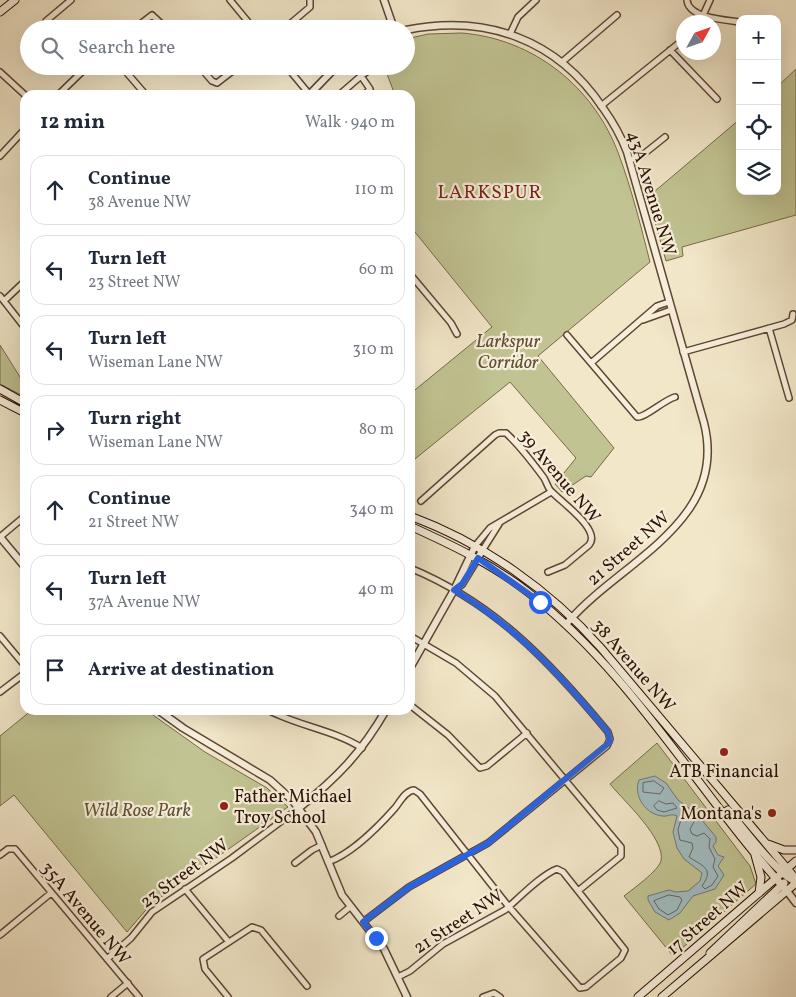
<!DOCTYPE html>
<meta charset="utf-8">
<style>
body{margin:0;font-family:Vollkorn,serif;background:#f2f2f3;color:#1f2937}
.controls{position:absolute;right:15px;top:15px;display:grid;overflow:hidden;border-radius:10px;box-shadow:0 5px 20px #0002}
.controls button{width:45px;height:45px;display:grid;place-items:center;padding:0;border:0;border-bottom:1px solid #e0e1e3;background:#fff;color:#1f2937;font:25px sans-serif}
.compass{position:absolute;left:676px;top:15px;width:45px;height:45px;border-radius:50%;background:#fff;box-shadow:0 5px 20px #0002;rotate:50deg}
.stop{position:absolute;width:15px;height:15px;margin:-11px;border:4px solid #2563eb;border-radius:50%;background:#fff}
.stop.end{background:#2563eb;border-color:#fff;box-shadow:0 1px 5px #0008}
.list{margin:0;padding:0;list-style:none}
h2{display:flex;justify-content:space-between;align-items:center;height:65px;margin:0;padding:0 20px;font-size:21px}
h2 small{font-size:16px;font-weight:400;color:#747a83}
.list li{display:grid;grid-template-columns:32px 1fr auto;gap:15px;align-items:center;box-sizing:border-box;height:70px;margin:0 10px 10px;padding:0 10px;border:1px solid #e0e1e3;border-radius:15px}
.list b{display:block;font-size:19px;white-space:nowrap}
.list p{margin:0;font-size:16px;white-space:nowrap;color:#747a83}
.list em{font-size:16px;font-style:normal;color:#747a83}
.icon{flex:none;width:28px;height:28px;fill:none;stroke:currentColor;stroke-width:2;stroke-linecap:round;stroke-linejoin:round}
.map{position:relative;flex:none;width:796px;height:997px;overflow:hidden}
.search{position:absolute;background:#fff;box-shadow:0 5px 20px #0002;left:20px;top:20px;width:395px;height:55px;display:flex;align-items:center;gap:12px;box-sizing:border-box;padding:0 18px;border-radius:28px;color:#747a83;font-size:19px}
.panel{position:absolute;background:#fff;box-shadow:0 5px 20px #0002;left:20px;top:90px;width:395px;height:625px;border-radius:15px}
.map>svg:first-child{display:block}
</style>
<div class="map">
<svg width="796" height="997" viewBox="0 0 796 997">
<rect width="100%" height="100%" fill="#f2e7c9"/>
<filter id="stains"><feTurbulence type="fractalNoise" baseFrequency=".004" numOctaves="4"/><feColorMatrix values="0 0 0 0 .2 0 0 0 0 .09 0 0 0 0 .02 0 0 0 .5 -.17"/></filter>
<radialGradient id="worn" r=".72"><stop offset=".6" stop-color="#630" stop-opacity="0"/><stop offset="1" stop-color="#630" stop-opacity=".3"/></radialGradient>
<path fill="#c1c392" stroke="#766a49" d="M462 33C534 39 594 87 619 155 632 190 641 227 650 262L538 356 614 448 591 477 586 476 562 492 555 484 576 458 510 382 410 463V394L492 327 410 226V95H395L384 66H406V39L428 34Z
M796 69V215L682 247 683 256 666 261 648 197 740 119V191H777V87Z
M0 345 25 385V397L0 384Z
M32 710H146L205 752 267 788 288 807 151 904 127 932 14 795 0 806V736Z
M657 743 750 866 756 884 673 956 624 896C633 889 658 871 661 861 666 839 623 800 610 784Z"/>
<path fill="#a1bcc1" stroke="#727774" d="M655 776 666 783 678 800 697 814 716 837V842L713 846 718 855 724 857 718 866 724 875 715 889 693 896 680 913 669 920 655 912 648 900V896L669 890 675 892 688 891 700 881 702 873 684 859 677 848 673 832 677 816C671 813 668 817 662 816 645 814 633 795 639 780Z"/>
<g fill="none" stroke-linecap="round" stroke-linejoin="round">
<path stroke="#666660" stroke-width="1" d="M654 781 664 788 660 794 643 792V783Z
M659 801 666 804 673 803 677 808 664 812 657 810 654 806Z
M684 812 695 820 690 829 692 834 697 836 704 833 710 839 709 847 715 859 713 867 718 876 712 885 705 889 702 886C715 868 702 866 689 857L693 848 692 843 680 840 678 830Z
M669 895 680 897 682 900 677 910 668 915 659 909 654 901Z"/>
<g stroke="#5d4632" stroke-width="8">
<path id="minor" d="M230 0 254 29
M687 0C688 18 726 20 740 22
M700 22 710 0
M43 29 46 21 71 0
M134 29 152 15 167 29
M284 29 310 7V0
M510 34 518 17 536 0
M670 50 717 99
M562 62 617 15
M121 66 146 95
M199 66 212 81 217 83 239 66
M286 66 310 95
M0 72 25 95
M361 76 375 66
M58 95 88 66
M339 95 361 76 370 89 364 95
M601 106 684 39
M0 156 25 129
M629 160 640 157 665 137
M410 274 451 323 457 334
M0 296 25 328
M4 301 25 281
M643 320 671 310
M769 328 789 398
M567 335 637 417C645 418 664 400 675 397
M683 352 784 324 792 320 793 314
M591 363 657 306 669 302
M421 501 495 435 499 433H506C520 446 533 463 544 478 547 483 548 489 552 492 561 502 602 530 589 545L565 565 548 572
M0 537 25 516
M475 546 490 528 551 492
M482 551 499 524
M0 636 25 666
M410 636 456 663 495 696 621 847V856L578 891
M0 692 25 673
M410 705 448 735 480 768 487 766 527 733
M268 710C298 726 334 730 362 748
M0 855 8 849H15L139 997
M328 862C351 854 379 826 395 808 400 802 405 791 414 790L420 794 509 907 580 988 586 987 621 958 625 950 563 872 557 869C542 874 518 899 505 910L443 944 410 971 398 977
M295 863 312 850 322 845
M185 889 228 941
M339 916 350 907
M363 922 409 887 488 843 607 746 610 739 608 732C551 663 495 603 410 568
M0 935 51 893
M107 959 131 938 152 912 232 858 299 808
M111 997 128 983
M228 997 205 969 203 959 252 927 261 930 307 986
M483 997 494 993 500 997"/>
</g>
<g stroke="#5d4632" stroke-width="9">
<path id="tertiary" d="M384 0 394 29
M406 30C486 14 557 39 603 108 613 122 621 136 627 152L704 423C729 522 621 561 569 621
M309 95 337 66
M0 537 25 567
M455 589 462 584 482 551
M410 668 454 590 475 546
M158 710 183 728 270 780 293 801 316 832 342 895 384 949 407 997
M299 808C337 778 362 752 386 710
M787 891 796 903"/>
</g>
<g stroke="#2b1000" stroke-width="9">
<path id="secondary" d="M0 12 15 0
M0 389 25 403
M0 400 25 413
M410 516C483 543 550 590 601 648L796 879
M410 526C452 545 492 564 529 593 633 674 699 794 787 891
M728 810C741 825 780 878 796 881
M768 844 784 850H796
M755 855 761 877 759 893
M710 953 784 883
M638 997 796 861
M662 997 796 883"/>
</g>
<use href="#minor" stroke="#f7efdc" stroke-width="5"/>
<use href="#tertiary" stroke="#f7efdc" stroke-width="6"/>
<use href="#secondary" stroke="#f7efdc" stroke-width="7"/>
</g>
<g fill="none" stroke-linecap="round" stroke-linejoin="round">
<path stroke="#2563eb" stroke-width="6" d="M376 938 363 922 368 918 409 887 488 843 610 742 608 732C562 677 517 627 454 590L462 584 478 558 540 602"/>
</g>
<g fill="#8f2418" stroke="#f7efdc" stroke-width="2">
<circle cx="724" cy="752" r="5"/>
<circle cx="224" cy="806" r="5"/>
<circle cx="772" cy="813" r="5"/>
</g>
<g text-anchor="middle" stroke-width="4.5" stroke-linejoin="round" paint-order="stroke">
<g font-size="18" fill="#2b1000" stroke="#f7efdc">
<text transform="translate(652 193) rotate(73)" y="6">43A Avenue NW</text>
<text transform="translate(560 476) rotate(50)" y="6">39 Avenue NW</text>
<text transform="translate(628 548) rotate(-41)" y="6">21 Street NW</text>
<text transform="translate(634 665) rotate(49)" y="6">38 Avenue NW</text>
<text transform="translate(184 873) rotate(-36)" y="6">23 Street NW</text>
<text transform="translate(86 913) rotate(50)" y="6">35A Avenue NW</text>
<text transform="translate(707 918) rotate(-41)" y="6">17 Street NW</text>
<text transform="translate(458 921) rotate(-33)" y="6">21 Street NW</text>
</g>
<g font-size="18" font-style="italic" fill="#604f33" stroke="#f7efdc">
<text x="508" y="347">Larkspur<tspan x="508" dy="21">Corridor</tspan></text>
<text x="137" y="816">Wild Rose Park</text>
</g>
<g font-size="18" fill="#2b1000" stroke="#f7efdc">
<text x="724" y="777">ATB Financial</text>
<text x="234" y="802" text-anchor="start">Father Michael<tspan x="234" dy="21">Troy School</tspan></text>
<text x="762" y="819" text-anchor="end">Montana's</text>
</g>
<g font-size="19" letter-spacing="1" fill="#7a1f14" stroke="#f7efdc">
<text x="490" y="198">LARKSPUR</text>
</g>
</g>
<rect width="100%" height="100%" filter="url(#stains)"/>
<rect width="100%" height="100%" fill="url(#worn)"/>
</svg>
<div class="controls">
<button>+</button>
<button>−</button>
<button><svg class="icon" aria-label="locate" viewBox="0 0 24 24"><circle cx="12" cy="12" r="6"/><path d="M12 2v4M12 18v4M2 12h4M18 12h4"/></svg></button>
<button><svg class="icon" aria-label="layers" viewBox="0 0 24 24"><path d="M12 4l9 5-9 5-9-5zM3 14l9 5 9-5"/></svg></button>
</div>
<svg class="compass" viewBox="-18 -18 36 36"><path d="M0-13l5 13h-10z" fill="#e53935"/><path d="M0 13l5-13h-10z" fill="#747a83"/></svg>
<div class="stop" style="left:540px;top:602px"></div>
<div class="stop end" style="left:376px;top:938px"></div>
<div class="search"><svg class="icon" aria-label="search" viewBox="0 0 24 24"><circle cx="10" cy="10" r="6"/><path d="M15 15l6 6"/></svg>Search here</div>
<section class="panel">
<h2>12 min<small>Walk · 940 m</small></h2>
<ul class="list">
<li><svg class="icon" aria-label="ahead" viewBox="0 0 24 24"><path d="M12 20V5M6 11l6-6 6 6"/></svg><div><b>Continue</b><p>38 Avenue NW</p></div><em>110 m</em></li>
<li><svg class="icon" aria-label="left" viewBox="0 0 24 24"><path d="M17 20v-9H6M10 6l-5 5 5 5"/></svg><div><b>Turn left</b><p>23 Street NW</p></div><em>60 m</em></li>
<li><svg class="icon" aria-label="left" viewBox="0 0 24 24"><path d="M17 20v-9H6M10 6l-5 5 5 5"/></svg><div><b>Turn left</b><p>Wiseman Lane NW</p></div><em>310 m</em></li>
<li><svg class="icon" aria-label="right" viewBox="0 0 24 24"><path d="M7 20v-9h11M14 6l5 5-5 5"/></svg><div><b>Turn right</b><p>Wiseman Lane NW</p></div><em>80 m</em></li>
<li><svg class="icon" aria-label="ahead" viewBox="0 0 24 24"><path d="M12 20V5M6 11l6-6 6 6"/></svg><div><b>Continue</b><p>21 Street NW</p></div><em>340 m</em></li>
<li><svg class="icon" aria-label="left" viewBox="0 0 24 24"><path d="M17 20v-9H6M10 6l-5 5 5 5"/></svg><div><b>Turn left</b><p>37A Avenue NW</p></div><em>40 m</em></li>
<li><svg class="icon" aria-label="arrive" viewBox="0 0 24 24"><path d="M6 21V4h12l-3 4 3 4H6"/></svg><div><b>Arrive at destination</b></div></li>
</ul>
</section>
</div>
